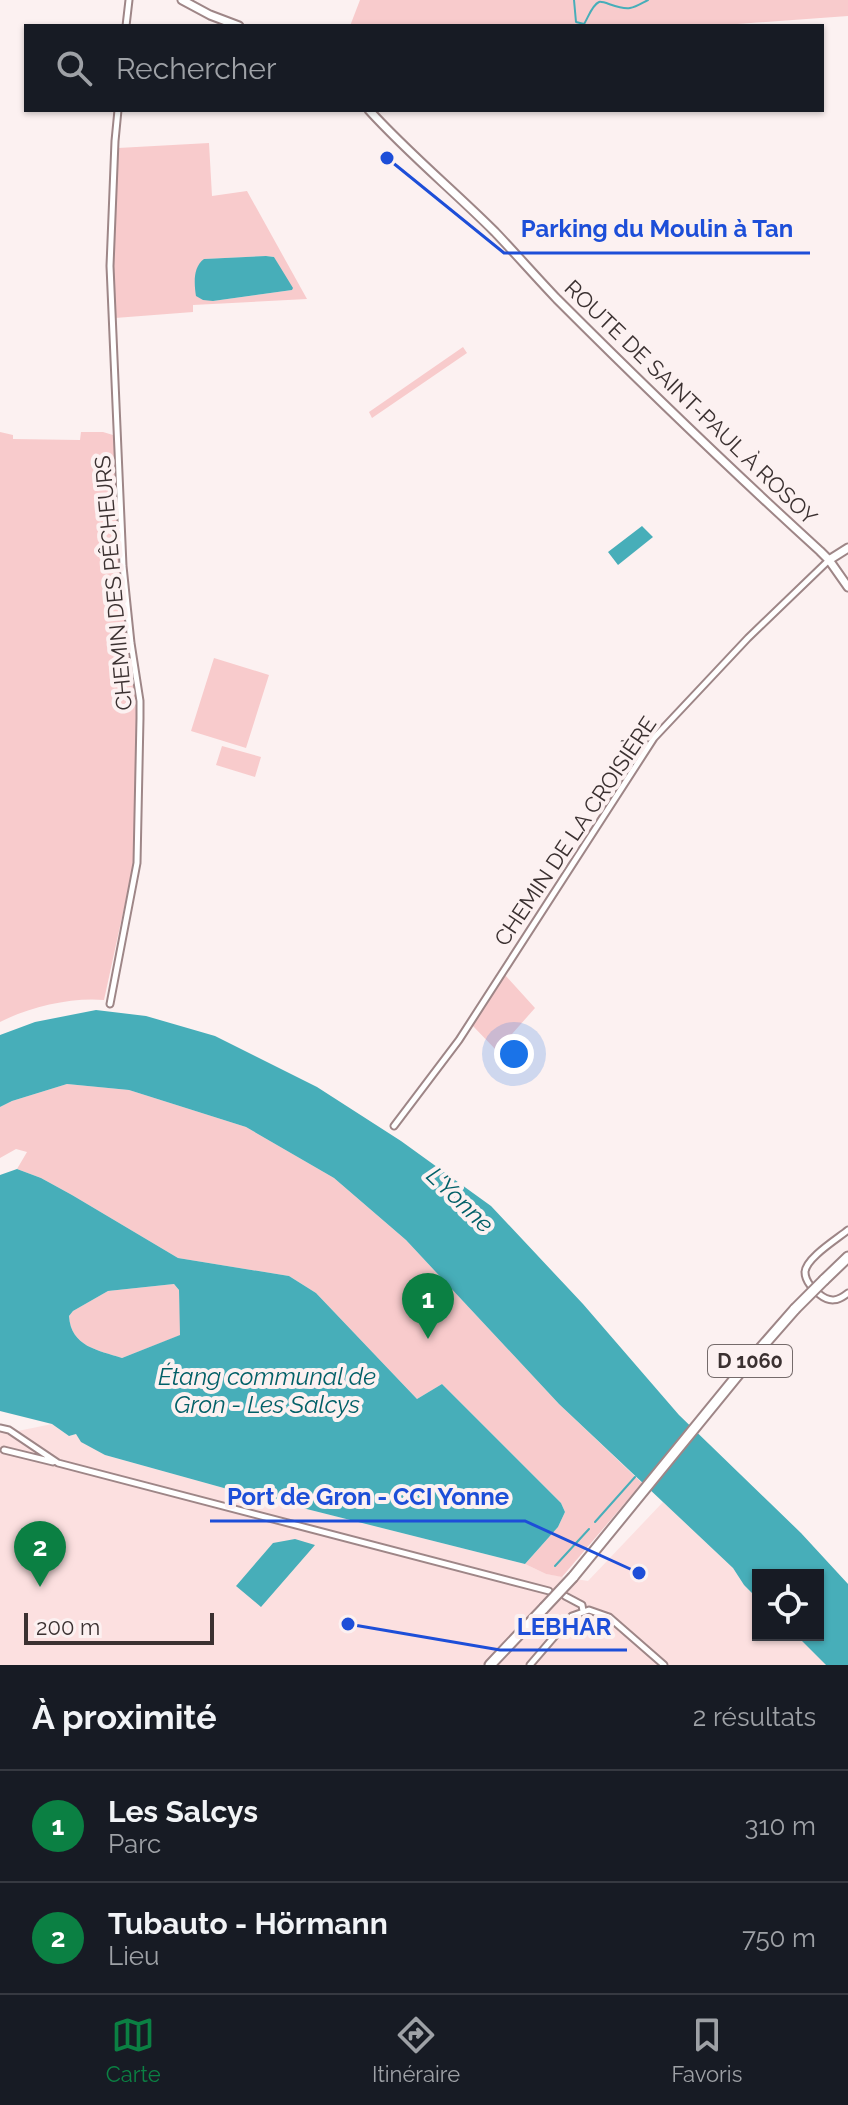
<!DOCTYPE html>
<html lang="fr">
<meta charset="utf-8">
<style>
body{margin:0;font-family:Raleway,sans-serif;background:#242831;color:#f1f3f6}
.controls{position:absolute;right:24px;bottom:24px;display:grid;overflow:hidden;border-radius:0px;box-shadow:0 2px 6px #0004}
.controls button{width:72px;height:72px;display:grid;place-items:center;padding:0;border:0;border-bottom:2px solid #363941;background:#171b24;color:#f1f3f6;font:40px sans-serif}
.scale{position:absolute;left:24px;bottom:20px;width:190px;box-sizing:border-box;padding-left:8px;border:4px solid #3b3131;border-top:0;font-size:22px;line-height:28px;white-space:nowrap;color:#3b3131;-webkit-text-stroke:6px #fcf1f1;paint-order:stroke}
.you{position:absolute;left:514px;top:1054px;width:28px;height:28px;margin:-20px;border:6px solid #fff;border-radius:50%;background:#1a73e8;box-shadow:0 0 0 12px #1a73e833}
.badge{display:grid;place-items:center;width:52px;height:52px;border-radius:50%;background:#0b8043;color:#fff;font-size:26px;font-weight:700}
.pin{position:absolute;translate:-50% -66px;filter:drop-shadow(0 2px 4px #0008)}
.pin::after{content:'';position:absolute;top:42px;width:28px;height:24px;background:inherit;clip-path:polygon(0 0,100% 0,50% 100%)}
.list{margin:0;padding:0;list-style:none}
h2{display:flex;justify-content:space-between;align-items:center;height:104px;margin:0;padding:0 32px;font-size:34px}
h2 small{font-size:26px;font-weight:400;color:#9ea1a6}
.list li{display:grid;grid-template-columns:52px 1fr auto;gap:24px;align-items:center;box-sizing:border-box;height:112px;padding:0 32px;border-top:2px solid #363941}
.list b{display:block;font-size:30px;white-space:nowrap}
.list p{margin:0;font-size:26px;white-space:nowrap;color:#9ea1a6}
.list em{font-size:26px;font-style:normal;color:#9ea1a6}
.icon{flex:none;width:44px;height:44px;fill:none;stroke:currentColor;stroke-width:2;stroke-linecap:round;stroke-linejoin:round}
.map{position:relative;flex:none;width:848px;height:1665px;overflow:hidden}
.search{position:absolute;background:#171b24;box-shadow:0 2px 6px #0004;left:24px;right:24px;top:24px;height:88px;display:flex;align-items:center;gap:20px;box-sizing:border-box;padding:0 28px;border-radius:0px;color:#9ea1a6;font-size:30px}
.sheet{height:328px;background:#171b24}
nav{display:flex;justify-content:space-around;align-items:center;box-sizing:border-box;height:112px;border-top:2px solid #363941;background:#171b24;font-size:22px;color:#9ea1a6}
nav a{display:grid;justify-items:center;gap:4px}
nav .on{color:#0b8043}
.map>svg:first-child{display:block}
</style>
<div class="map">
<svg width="848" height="1665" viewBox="0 0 848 1665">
<rect width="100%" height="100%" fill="#fcf1f1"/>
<path fill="#fce0e0" d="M52 1424 69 1436 76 1434 105 1455 231 1490 525 1564 546 1574 588 1581 663 1502 733 1568 744 1585 758 1599V1635H796L826 1665H0V1431L8 1433Z"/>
<path fill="#f8cbcc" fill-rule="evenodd" d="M360 0H848V16L710 26H350Z
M209 143 212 196 247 191 307 299 193 305V312L115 318 113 264 118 148ZM266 256 274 257 292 290 213 301 204 259Z
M463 347 467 353 372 418 369 412Z
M0 432 13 435V439L80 440 81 432H103L113 435 115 439 121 566 138 701V790L134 862 104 1000C72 997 29 1007 0 1022Z
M214 658 269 675 246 748 191 731Z
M222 746 261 757 255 777 216 765Z
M505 975 535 1008 497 1051 472 1025Z
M67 1084 129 1090 246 1127 334 1178 406 1240 559 1404 642 1483 562 1577 546 1574 525 1564 558 1527 565 1512 561 1503 442 1384 417 1399 316 1293 289 1276 178 1258 72 1195 41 1178 17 1169 27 1152 16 1149 0 1158V1107L12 1101Z
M174 1284 179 1290 181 1335 122 1358C98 1350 71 1347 69 1316L73 1311 108 1291Z"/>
<path fill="#47aeb9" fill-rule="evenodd" d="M266 256 274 257 293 288 292 290 213 301 203 300 196 296C194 283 193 267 204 259Z
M642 526 653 537 618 565 608 552Z
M96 1010 146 1016 215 1036 317 1087 401 1141 491 1206 583 1304 679 1415 801 1533 848 1584V1665H826L796 1635H818V1575H758V1599L744 1585 733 1568 559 1404 406 1240 334 1178 246 1127 129 1090 67 1084 12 1101 0 1107V1035L35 1022Z
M17 1169 41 1178 72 1195 178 1258 289 1276 316 1293 417 1399 442 1384 561 1503 565 1512 558 1527 525 1564 231 1490 105 1455 81 1442 76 1434 69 1436 52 1424 0 1411V1175ZM174 1284 179 1290 180 1335 122 1358C98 1350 71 1347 69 1316L73 1311 108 1291Z
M295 1539 315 1545 261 1607 236 1586 273 1543Z"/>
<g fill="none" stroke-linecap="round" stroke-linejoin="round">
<path stroke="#47aeb9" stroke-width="2" d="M574 0 576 22 584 24C588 18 592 5 599 2 603 0 619 10 630 8 636 7 642 3 648 0
M595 1522 635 1477
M555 1566 589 1529"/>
<g stroke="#9e8687" stroke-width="9">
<path id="minor" d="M126 26 129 0
M110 1004 137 863 140 718V701L131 643 123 566 110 266 115 141 118 110
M394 1126 459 1040 654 738 748 638 829 560
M810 1285C807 1281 805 1278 805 1272 806 1258 837 1239 848 1230
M819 1294C830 1303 838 1301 848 1293
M0 1428 9 1430 58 1463 549 1591
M4 1450 53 1462
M565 1596 582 1605 583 1611
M530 1665 572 1616 589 1610 609 1617 664 1665"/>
</g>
<g stroke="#9e8687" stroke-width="11">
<path id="tertiary" d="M182 0 210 15 239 26
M369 110C408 153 454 191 495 232 516 254 536 277 557 299 643 385 730 469 820 551L829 560 848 587
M829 560 848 548"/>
</g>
<g stroke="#9e8687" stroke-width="13">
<path id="primary" d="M824 1280 848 1257
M573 1577 746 1365 795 1309
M490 1665 544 1608"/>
</g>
<use href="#minor" stroke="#fff" stroke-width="5"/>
<use href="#tertiary" stroke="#fff" stroke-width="7"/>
<use href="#primary" stroke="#fff" stroke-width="9"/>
<g stroke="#9e8687" stroke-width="13" stroke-linecap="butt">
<path id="primary-bridge" d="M795 1309 824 1280
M544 1608 573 1577"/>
</g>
<use href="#primary-bridge" stroke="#fff" stroke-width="9"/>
</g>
<g text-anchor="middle" stroke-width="8" stroke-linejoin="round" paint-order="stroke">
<rect fill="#fcf1f1" stroke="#756b6b" stroke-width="2" x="708" y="1345" width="84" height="32" rx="6"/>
<g font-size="20" font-weight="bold" fill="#3b3131">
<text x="750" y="1368">D 1060</text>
</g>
<g font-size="22" fill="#3b3131" stroke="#fcf1f1">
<text transform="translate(691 402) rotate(44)" y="8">ROUTE DE SAINT-PAUL À ROSOY</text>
<text transform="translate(113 583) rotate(-95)" y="8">CHEMIN DES PÊCHEURS</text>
<text transform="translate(575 831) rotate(-56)" y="8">CHEMIN DE LA CROISIÈRE</text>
</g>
<g font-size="24" font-style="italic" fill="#015f67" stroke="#fcf1f1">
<text transform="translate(460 1200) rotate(44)" y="8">L'Yonne</text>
<text x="267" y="1385">Étang communal de<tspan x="267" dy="28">Gron - Les Salcys</tspan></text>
</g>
</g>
<path fill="none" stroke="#1d4ed8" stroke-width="3" d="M387 158L504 253H810M639 1573L525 1521H210M348 1624L500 1650H627"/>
<g fill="#1d4ed8" stroke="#fcf1f1" stroke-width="3">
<circle cx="387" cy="158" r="8"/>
<circle cx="639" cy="1573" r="8"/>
<circle cx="348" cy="1624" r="8"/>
</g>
<g font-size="24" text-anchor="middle" font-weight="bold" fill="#1d4ed8" stroke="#fcf1f1" stroke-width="8" stroke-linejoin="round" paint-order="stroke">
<text x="657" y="237">Parking du Moulin à Tan</text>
<text x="368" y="1505">Port de Gron - CCI Yonne</text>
<text x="564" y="1635">LEBHAR</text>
</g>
</svg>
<div class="controls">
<button><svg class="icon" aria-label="locate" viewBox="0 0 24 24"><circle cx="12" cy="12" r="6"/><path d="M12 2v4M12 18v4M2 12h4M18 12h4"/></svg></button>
</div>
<div class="scale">200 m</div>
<div class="you"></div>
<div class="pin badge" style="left:428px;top:1339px">1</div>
<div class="pin badge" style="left:40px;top:1587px">2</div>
<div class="search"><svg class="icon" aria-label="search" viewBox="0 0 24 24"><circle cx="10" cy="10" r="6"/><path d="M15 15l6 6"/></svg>Rechercher</div>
</div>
<section class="sheet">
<h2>À proximité<small>2 résultats</small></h2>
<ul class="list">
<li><span class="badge">1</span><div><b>Les Salcys</b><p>Parc</p></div><em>310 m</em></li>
<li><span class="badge">2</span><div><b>Tubauto - Hörmann</b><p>Lieu</p></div><em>750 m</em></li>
</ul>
</section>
<nav>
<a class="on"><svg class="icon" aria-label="map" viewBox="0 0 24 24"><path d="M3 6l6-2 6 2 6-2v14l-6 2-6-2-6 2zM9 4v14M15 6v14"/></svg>Carte</a>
<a><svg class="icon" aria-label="directions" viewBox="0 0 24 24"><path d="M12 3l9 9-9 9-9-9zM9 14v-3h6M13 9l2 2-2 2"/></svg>Itinéraire</a>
<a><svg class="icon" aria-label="saved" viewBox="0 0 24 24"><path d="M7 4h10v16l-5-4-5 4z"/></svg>Favoris</a>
</nav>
